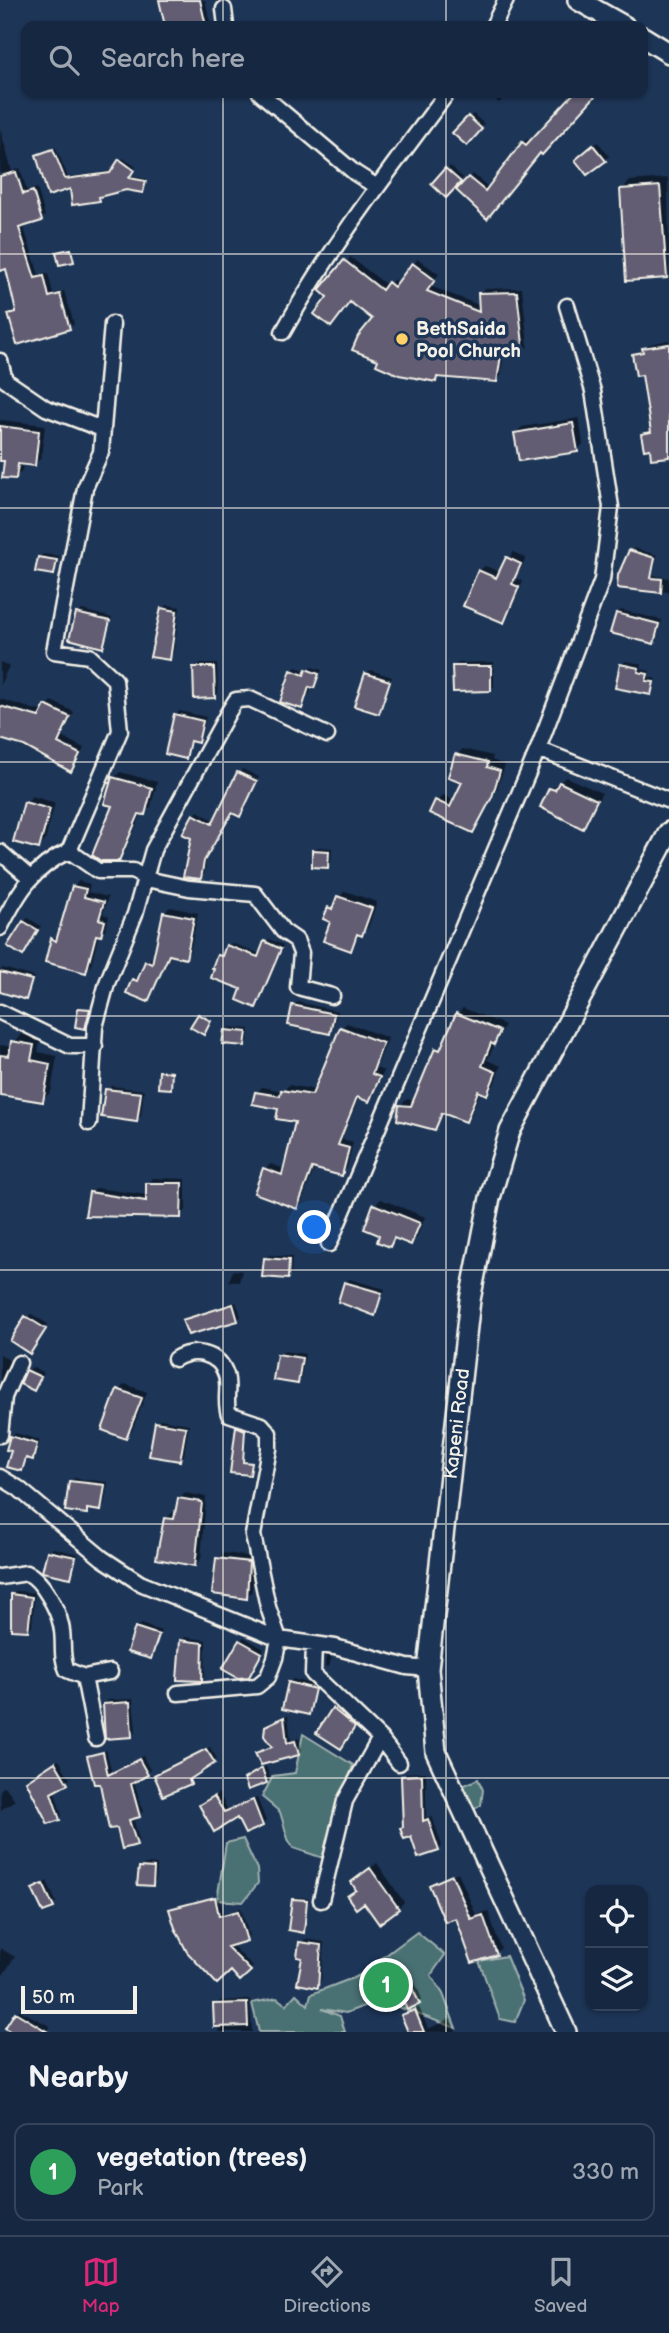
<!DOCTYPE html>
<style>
body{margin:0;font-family:"Balsamiq Sans",sans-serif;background:#23344c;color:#f1f3f6}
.controls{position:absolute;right:21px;bottom:21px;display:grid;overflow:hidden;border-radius:14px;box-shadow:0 2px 5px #0004}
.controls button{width:63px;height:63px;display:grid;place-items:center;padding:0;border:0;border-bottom:2px solid #35445a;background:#162841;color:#f1f3f6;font:35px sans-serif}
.scale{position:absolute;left:21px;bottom:18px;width:116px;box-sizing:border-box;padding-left:7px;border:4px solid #f4f1e8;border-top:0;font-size:19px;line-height:24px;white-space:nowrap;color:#f4f1e8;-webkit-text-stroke:5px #1d3557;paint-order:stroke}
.you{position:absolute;left:315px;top:1228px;width:24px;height:24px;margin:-18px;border:5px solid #fff;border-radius:50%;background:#1a73e8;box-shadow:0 0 0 10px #1a73e833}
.badge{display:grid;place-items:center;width:46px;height:46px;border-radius:50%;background:#db2777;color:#fff;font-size:23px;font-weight:700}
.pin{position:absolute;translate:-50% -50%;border:4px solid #fff;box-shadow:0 2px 7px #0006}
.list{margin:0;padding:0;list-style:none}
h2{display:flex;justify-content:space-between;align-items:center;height:91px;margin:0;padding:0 28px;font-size:30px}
h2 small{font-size:23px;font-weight:400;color:#9ea6b1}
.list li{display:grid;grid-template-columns:46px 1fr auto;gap:21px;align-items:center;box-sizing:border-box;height:98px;margin:0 14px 14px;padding:0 14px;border:2px solid #35445a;border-radius:14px}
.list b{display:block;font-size:26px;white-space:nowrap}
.list p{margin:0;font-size:23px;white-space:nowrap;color:#9ea6b1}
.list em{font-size:23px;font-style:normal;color:#9ea6b1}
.icon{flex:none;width:38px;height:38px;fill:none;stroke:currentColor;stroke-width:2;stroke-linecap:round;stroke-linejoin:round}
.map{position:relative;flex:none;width:669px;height:2032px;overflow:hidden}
.search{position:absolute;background:#162841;box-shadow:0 2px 5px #0004;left:21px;right:21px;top:21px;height:77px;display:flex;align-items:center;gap:18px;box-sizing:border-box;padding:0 24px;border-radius:14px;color:#9ea6b1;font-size:26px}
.sheet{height:203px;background:#162841}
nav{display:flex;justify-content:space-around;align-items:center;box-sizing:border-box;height:98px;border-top:2px solid #35445a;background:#162841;font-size:19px;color:#9ea6b1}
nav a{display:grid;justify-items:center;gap:4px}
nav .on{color:#db2777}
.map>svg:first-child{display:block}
</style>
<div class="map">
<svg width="669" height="2032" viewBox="0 0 669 2032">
<rect width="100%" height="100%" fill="#1d3557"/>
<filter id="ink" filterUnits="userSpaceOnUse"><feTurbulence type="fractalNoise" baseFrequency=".0143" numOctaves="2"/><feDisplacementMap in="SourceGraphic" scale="14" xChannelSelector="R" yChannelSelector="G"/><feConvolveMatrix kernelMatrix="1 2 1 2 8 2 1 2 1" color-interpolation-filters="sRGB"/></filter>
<g filter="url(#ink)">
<path fill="#4a7073" stroke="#9fb0ae" stroke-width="2" d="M303 1734 353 1765 323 1858 293 1848 288 1839 280 1812 262 1797 273 1776 295 1773Z
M478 1779 483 1790 481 1805 473 1810 456 1789Z
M243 1839 257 1869 258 1883 243 1902 217 1900 226 1843Z
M417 1932 445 1955 431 1975 443 1994 456 2028 379 2000 346 2013 322 2009 340 2016 345 2032H259L252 2003 277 1998 286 2005 296 1994 308 2005 311 1994 358 1976Z
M506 1956 524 2000 515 2022 500 2019 479 1961Z"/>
<path fill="#0007" d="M157 0H205L211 26H155L166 22 161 3Z
M489 93H508L499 103Z
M576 93H596L541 151 490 213 458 190 473 174 489 188 523 143 527 139 531 143Z
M473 114 484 124 466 143 455 133Z
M0 128 12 171 20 168 27 191 37 188 45 216 23 225 39 275 48 273 53 294 64 291 74 324 69 328 10 315 17 310 7 267 0 269Z
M598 142 609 156 588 173 581 156Z
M56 148 68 177 113 171 123 158 136 167 129 176 147 179 145 189 143 192 126 188 101 194 99 199 71 187 38 155Z
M450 166 463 178 446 195 434 184Z
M668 178 669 273 666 277 622 189 630 181Z
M350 257 388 286 394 279 399 283 418 259 439 274 430 286 481 306 480 294 485 289 522 288 528 346 523 351 504 352 501 376 496 381 440 375 436 380 375 319 351 300 330 297Z
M669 340V458H653L652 447 643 434 652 428 643 373 634 355 650 344Z
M579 418 583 444 577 450 516 433 522 427Z
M0 420 45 425 41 458 35 464 23 462 22 471 15 478 6 460 0 459Z
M634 548 657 555 653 575 669 578V592L620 587Z
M513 552 526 558 516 578 523 581 509 615 504 621 479 571 485 566 501 572Z
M43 554 60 556 54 573 39 557Z
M167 605 180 607 173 654 169 658 163 609Z
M82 610 112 618 102 646 78 614Z
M621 610 662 620 657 638 653 642 617 614Z
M625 661 642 664 641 669 650 671 649 677 656 679 651 693 622 665Z
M0 662 9 666 0 685Z
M494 662V686L490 690 454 667 458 663Z
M198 664H217L218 693 214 697 195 668Z
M296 667 307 671 311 667 322 670 302 707 292 671Z
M370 670 392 677 379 712 366 674Z
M0 699 43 712 52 701 74 712 62 737 84 748 76 765 71 770 0 737Z
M179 711 206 717 201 737 197 741 192 740 186 757 176 715Z
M463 749 493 756 492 760 505 765 497 789 472 831 437 801 443 795 455 801 464 781 456 755Z
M242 769 259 777 243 811 239 815 233 811 207 855 204 874 200 878 195 815 198 811 215 821Z
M120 772 157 782 151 807 142 813 124 853 118 860 114 778Z
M566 777 602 793 583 827 551 789Z
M32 796 55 803 45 841 39 847 26 803Z
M318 847 332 848 331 862 328 866 314 851Z
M79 881 90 884 88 892 108 897 103 914 109 916 106 929 99 934 91 966 85 971 53 939 60 935 74 886Z
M345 891 377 902 368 928 360 934 350 948 332 921 329 908Z
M170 907 198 913 190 952 185 957 172 954 148 1000 134 980 141 975 152 957 155 959 164 913Z
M28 918 41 926 26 950 24 922Z
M269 939 283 945 256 1006 218 956 225 953 231 943 261 954Z
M3 968 34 977 26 998 0 990V971Z
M298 1002 337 1011 333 1028 329 1032 294 1005Z
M463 1008 505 1025 487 1060 501 1066 493 1087 487 1093 481 1090 471 1114 465 1120 445 1112 435 1128 401 1105 407 1099 415 1101 436 1049 445 1044 457 1014Z
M347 1023 388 1038 376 1068 384 1071 374 1095 369 1100 359 1097 342 1139 353 1142 347 1168 341 1174 315 1167 302 1201 296 1207 265 1169 271 1164 285 1169 297 1121 256 1093 262 1087 283 1091 289 1085 316 1090 341 1028Z
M230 1027 250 1029 248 1041 244 1045 226 1031Z
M21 1034 41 1037 38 1052 57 1056 51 1092 42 1100 0 1093V1045L12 1047Z
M111 1086 144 1090 141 1116 137 1120 107 1090Z
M153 1178 186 1179V1210L181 1216 90 1193 96 1188 148 1195V1184Z
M381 1199 425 1217 417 1237 411 1243 396 1237 389 1245 382 1234 375 1205Z
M269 1255 292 1257 291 1273 287 1277 266 1259Z
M233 1270 242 1271 239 1282 229 1281Z
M349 1279 385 1289 374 1314 340 1301Z
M236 1302 241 1316 238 1319 189 1333 184 1320 187 1317Z
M31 1314 48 1324 33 1348 27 1317Z
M283 1351 305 1354 301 1378 297 1382 279 1355Z
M0 1354 11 1362 0 1382Z
M32 1367 44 1373 34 1389 28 1371Z
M125 1384 147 1392 132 1431 126 1437 119 1390Z
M160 1419 189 1424 184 1455 180 1459 156 1423Z
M238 1426 246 1428 244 1461 252 1462 250 1473 232 1471Z
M15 1433 40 1440 36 1454 28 1457 22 1470 13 1450 11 1437Z
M74 1478 108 1482 104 1506 100 1509 90 1508 86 1512 70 1482Z
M185 1493 206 1497 201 1559 195 1565 166 1519 172 1513H177L179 1499Z
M53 1548 78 1554 70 1576 49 1552Z
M224 1553 254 1557 252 1591 246 1597 218 1559Z
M16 1591 35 1593 32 1626 28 1630 12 1595Z
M141 1624 161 1631 150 1657 137 1628Z
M185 1637 206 1640 205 1676 201 1679 182 1641Z
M244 1637 264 1649 252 1671 240 1641Z
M326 1654 332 1655 329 1667 325 1666Z
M293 1679 318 1686 308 1713 289 1683Z
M133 1699 136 1732 132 1735 104 1704 108 1700Z
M337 1705 357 1722 344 1743 333 1709Z
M288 1715 291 1741 299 1738 302 1750 298 1754 257 1753 273 1745 267 1727Z
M210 1747 217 1759 192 1776 190 1782 160 1772Z
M106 1750 112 1773 143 1756 150 1770 134 1781 143 1812 133 1817 139 1840 136 1843 89 1756Z
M59 1760 70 1779 54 1789 62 1816 59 1819 44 1769Z
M266 1766 270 1778 266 1782 246 1779Z
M426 1772V1818L432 1816 442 1846 438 1850 412 1835 405 1826 402 1777 406 1773Z
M5 1786 15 1800 1 1810 0 1790Z
M219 1793 228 1810 257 1798 266 1821 262 1825 238 1816 215 1829 201 1805Z
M377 1863 404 1902 398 1908 349 1896 358 1889 353 1882Z
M145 1864 157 1865 156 1881 152 1884 141 1868Z
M458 1872 476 1915 488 1911 501 1948 496 1953 431 1886Z
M47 1881 56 1902 53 1906 34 1889Z
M297 1897 309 1898 304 1931 294 1900Z
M219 1898 223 1914 241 1908 249 1936 231 1944 253 1967 240 1979 171 1910Z
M305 1939 324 1942 321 1982 317 1986 304 1956 301 1943Z
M0 1948 15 1957 1 1978 0 1977Z
M415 1983 422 1999 419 2003 401 1992Z
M250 2000 252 2032H219L215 2005 219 2001Z
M419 2007 428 2029 450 2019 456 2032H402L409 2029 403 2016Z
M19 2010 50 2026 46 2032H15L16 2013Z"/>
<path fill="#625d72" stroke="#f4f1e8" stroke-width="2" d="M159 0H200L206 26H165Z
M574 93H598L542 155 540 153 487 219 456 190 468 177 485 191 522 142 526 145Z
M468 116 482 129 467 146 452 133Z
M593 145 606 161 587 175 575 160Z
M53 149 65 179 110 173 119 159 134 170 129 178 146 181 143 193 126 190 99 197 100 201 72 205 70 189 48 196 36 155Z
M445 168 461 182 446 198 431 184Z
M16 172 23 194 33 191 42 221 19 228 35 278 44 276 49 297 60 294 70 329 17 345 8 314 16 312 6 269 0 271V176Z
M660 186 667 278 626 281 620 189Z
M71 249 74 262 59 265 56 252Z
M344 260 382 290 388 282 394 287 412 263 435 280 427 291 479 312 478 293 517 292 524 353 501 355 497 382 437 377 436 382 421 379 399 375 376 365 378 360 352 350 358 336 372 319 350 302 331 327 314 314 327 297 319 290Z
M669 344V457L651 459 650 449 644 450 641 434 651 432 642 375 636 376 632 354 643 352 642 348Z
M573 423 578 452 519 461 514 433Z
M0 426 39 431 35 466 18 464 16 479 2 478 4 461H0Z
M629 550 655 558 651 578 662 579 661 593 617 588 618 575Z
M38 557 57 560 54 575 35 572Z
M506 557 521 564 512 584 519 587 504 623 463 606 478 570 496 578Z
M161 608 177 611 170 660 150 657Z
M76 613 110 621 103 648 69 639Z
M616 613 659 624 654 644 610 633Z
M620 664 639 668 638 672 648 674 646 681 654 682 651 695 615 688Z
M452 666H491V691L453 692Z
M193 667H214L215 698 194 699Z
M306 669 319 674 314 688 309 687 302 709 280 702 291 670 304 675Z
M365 673 390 681 379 714 354 706Z
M45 705 70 717 58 743 80 754 71 772 24 746 0 739V706L39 717Z
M174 714 203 721 198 743 190 741 186 759 165 754Z
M455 754 488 762 487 767 500 771 492 797 473 833 429 813 435 800 450 807 462 782 448 777Z
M237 772 257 781 240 817 232 813 204 861 201 879 183 877 191 838 182 834 193 814 212 824Z
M112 777 152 788 145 815 139 814 119 861H101L92 855 112 806 104 804Z
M559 782 597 800 583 829 540 807 549 788 555 790Z
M24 802 50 809 39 849 13 842Z
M312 850 329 851 328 868 312 867Z
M72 886 86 889 84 897 104 902 99 919 105 921 101 936 96 935 86 973 45 962 51 938 56 941Z
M337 896 372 908 362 936 357 934 351 951 323 941 330 922 323 919 328 907 332 909Z
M163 912 194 918 186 959 169 955 148 1002 126 993 132 979 137 981 145 961 152 964Z
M23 921 38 930 23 956 7 946Z
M264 941 281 949 256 1008 237 1000 241 989 211 978 214 969 212 968 217 955 222 956 226 945 258 957Z
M0 972 32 980 26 1000 0 992Z
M292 1005 334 1014 330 1034 288 1025Z
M78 1008 90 1009 85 1029 75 1027Z
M456 1013 500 1031 494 1045 491 1043 482 1066 496 1072 487 1095 478 1091 466 1122 442 1113 435 1130 397 1120 399 1105 411 1106 435 1048 440 1050Z
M198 1014 211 1021 204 1035 190 1027Z
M340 1027 383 1043 372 1074 380 1077 369 1102 357 1097 338 1145 349 1148 342 1176 312 1168 297 1209 254 1193 263 1168 282 1175 295 1122 276 1119 278 1109 252 1104 255 1092 280 1096 281 1090 312 1095Z
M224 1030 247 1032 245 1046 222 1044Z
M11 1041 34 1045 31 1060 50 1064 43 1102 0 1095V1055L9 1056Z
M159 1071 172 1072 171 1089 158 1088Z
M105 1089 141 1093 137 1122 101 1117Z
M146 1183H182L181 1218 85 1216 89 1192 146 1201Z
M373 1204 420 1223 411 1245 394 1238 390 1247 377 1242 379 1235 364 1229Z
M264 1258 289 1260 288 1279 262 1277Z
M344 1282 382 1293 375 1316 338 1302Z
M233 1304 238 1321 188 1335 182 1320Z
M25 1316 46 1329 30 1354 10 1341Z
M277 1354 302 1358 298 1384 273 1380Z
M26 1370 41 1377 34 1391 20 1384Z
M117 1389 142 1398 126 1439 102 1430Z
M155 1422 186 1427 180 1461 149 1456Z
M236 1426 245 1430 243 1462 252 1463 250 1475 230 1473Z
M10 1436 37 1444 33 1460 26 1458 22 1471 6 1467 11 1451 6 1450Z
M69 1481 105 1485 101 1511 87 1509V1514L65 1511Z
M178 1498 202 1502 195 1566 156 1559 164 1518 174 1519Z
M47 1551 76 1557 71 1578 42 1572Z
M216 1558 249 1562 247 1599 212 1594Z
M11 1594 32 1597 28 1631 11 1630Z
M135 1627 159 1635 151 1659 127 1652Z
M180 1640 203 1643 202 1681 177 1680Z
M239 1640 262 1653 249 1677 238 1678 222 1669Z
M288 1682 315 1689 309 1715 282 1709Z
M130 1702 132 1737 105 1739 103 1704Z
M332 1708 355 1727 341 1749 316 1733Z
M284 1717 287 1743 295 1741 299 1755 261 1765 255 1753 272 1747 264 1736 265 1726Z
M206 1749 215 1763 189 1780 191 1784 163 1796 154 1775Z
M103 1752 108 1775 139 1759 148 1775 131 1784 140 1817 129 1820 137 1845 122 1849 117 1828 109 1829 100 1784H94L87 1756Z
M55 1762 68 1784 51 1793 60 1820 48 1824 26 1781Z
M262 1768 267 1783 248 1790 244 1779Z
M422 1775 423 1821 428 1819 439 1851 418 1858 411 1837 404 1839 400 1828 403 1827 401 1776Z
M214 1796 224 1812 253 1800 263 1826 245 1834 237 1818 214 1832 199 1805Z
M139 1867 154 1868 153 1886 137 1885Z
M370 1868 399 1909 379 1924 364 1903 356 1909 347 1896 356 1890 351 1882Z
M452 1875 471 1919 483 1915 497 1955 472 1963 456 1918 445 1922 429 1885Z
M43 1884 54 1908 43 1912 32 1889Z
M215 1897 219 1916 238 1911 247 1941 227 1947 251 1971 240 1981 231 1971 217 1984 187 1952 175 1928 169 1909Z
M292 1899 307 1900 304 1933 288 1930Z
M299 1942 321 1945 318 1988 297 1984 302 1958 297 1957Z
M411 1986 420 2004 407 2010 399 1991Z
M247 2003 248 2026 214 2027 213 2004Z
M415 2010 424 2032H408L401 2015Z
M15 2012 48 2032H11L5 2028Z"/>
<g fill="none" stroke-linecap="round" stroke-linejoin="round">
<g stroke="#f4f1e8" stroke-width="19">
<path id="minor" d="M224 9 226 26
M493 26 506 0
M260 93 355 173 377 187
M283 332C330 247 389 171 447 93
M0 361 5 380 46 408 102 429
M538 749 669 801
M69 851 98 871H133L146 879 189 888 255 894 283 931 296 940 301 953 298 987 332 996
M0 852 29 877
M0 928C18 893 32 868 69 851L120 731 115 680 89 656 54 651 85 488 101 452 112 324
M0 1012 70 1046H95
M89 1123 95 1027 107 983 135 914 153 850 229 711 236 700 250 699 327 735
M329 1244 538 749 602 580 611 507 593 391 567 306
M175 1359C193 1348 219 1352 226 1375 230 1387 224 1401 229 1414L262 1425 269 1433V1449L253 1535 268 1607 279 1639 275 1658 268 1677 257 1686 178 1693
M0 1435 4 1397 19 1363
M0 1477 18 1488 102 1558 140 1583 279 1639 335 1647 407 1667 428 1669
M0 1577 27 1573C42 1579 58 1610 61 1625 65 1641 60 1655 67 1670L84 1677 110 1672
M314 1644 313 1674 380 1738 399 1763
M84 1677 96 1738
M321 1900 345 1801 380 1738"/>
</g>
<g stroke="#f4f1e8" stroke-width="24">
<g id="secondary">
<path d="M578 0 624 26"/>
<path d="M643 37 669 53"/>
<path id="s1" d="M566 2032 436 1752 428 1669 470 1300 490 1198 510 1131 669 832"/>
</g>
</g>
<use href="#minor" stroke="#1d3557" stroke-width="14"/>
<use href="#secondary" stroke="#1d3557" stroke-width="19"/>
</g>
</g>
<path fill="none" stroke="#f4f1e8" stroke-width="2" stroke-opacity="0.55" d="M223 0V26M446 0V26M223 93V2032M446 93V2032M0 254H669M0 508H669M0 762H669M0 1016H669M0 1270H669M0 1524H669M0 1778H669"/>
<circle fill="#ffd166" stroke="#1d3557" stroke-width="2.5" cx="402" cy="339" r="7"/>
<g text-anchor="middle" stroke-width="7" stroke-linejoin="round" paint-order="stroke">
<g font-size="19" font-weight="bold" fill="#f4f1e8" stroke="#1d3557" text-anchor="start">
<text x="416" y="335">BethSaida<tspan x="416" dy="22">Pool Church</tspan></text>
</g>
<g font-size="19" fill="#f4f1e8" stroke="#1d3557">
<text dy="7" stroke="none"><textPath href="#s1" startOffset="639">Kapeni Road</textPath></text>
</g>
</g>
</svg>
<div class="controls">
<button><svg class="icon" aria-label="locate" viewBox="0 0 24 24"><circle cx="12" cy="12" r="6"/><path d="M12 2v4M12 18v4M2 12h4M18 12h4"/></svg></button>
<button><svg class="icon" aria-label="layers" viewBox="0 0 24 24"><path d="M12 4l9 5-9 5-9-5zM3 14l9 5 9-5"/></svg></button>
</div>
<div class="scale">50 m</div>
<div class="you"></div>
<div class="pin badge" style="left:386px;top:1985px;background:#2e9e5b">1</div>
<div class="search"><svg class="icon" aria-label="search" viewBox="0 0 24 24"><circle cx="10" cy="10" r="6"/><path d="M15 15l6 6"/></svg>Search here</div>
</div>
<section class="sheet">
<h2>Nearby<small></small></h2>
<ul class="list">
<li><span class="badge" style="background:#2e9e5b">1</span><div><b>vegetation (trees)</b><p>Park</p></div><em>330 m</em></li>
</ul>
</section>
<nav>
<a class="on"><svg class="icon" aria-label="map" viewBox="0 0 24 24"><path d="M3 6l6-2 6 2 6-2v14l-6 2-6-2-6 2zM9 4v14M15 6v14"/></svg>Map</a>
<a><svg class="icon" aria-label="directions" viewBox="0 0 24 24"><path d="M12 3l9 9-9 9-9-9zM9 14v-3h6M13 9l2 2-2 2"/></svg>Directions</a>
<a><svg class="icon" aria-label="saved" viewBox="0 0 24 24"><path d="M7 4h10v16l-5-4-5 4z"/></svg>Saved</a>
</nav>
